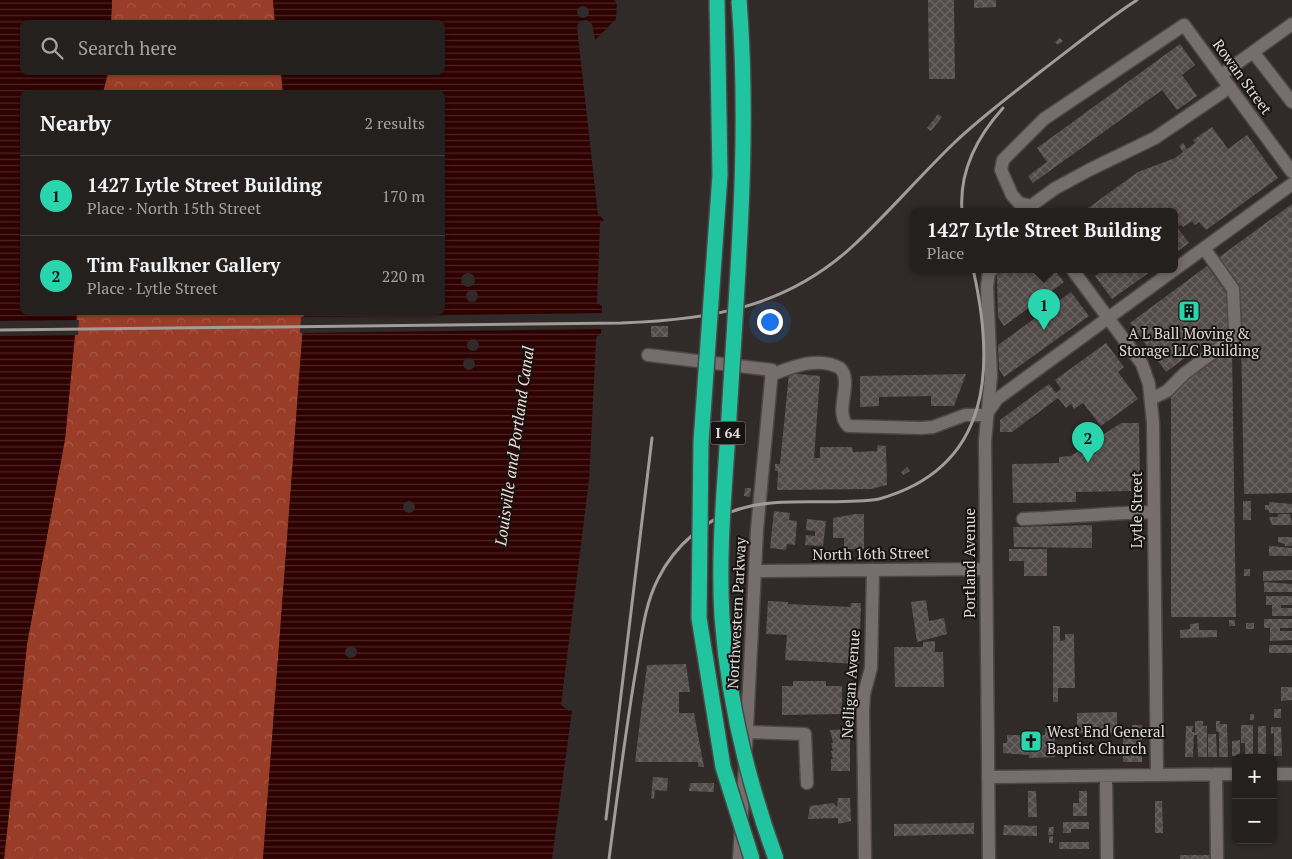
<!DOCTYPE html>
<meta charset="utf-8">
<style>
body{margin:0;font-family:"PT Serif",serif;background:#2c2827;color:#f1f3f6}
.controls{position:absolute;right:15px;bottom:15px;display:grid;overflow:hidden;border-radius:8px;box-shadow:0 1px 4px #0004}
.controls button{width:45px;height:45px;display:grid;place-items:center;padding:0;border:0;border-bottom:1px solid #413e3c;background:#24201e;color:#f1f3f6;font:25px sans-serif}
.you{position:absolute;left:769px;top:321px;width:18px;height:18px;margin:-12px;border:4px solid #fff;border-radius:50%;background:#1a73e8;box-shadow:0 0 0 8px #1a73e833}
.badge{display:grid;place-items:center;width:32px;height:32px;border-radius:50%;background:#29d5ac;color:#111;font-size:16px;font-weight:700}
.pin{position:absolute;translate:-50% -41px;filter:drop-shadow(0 1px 2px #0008)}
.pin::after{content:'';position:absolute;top:26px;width:18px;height:15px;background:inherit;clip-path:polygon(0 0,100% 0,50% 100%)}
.popup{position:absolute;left:910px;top:208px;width:268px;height:65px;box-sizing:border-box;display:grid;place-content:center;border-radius:8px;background:#24201e;filter:drop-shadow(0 1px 4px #0005);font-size:16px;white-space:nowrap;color:#a3a3a4}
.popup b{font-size:19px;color:#f1f3f6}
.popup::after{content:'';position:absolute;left:50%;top:100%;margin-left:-10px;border:10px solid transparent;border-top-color:#24201e}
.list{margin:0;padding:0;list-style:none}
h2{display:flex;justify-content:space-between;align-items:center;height:65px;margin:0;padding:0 20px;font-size:21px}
h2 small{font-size:16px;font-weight:400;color:#a3a3a4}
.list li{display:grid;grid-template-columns:32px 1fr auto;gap:15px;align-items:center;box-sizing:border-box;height:80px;padding:0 20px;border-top:1px solid #413e3c}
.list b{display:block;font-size:19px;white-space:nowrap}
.list p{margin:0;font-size:16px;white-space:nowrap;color:#a3a3a4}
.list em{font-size:16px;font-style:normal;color:#a3a3a4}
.icon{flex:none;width:28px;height:28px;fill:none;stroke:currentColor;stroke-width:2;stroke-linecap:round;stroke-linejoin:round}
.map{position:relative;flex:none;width:1292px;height:859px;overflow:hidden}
.search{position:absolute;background:#24201e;box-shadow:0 1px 4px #0004;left:20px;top:20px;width:425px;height:55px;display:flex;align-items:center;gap:12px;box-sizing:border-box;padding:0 18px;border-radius:8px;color:#a3a3a4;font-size:19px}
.panel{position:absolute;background:#24201e;box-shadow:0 1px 4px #0004;left:20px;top:90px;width:425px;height:225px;border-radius:8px}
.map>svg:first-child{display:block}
</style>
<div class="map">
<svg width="1292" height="859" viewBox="0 0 1292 859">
<defs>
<pattern id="forest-crowns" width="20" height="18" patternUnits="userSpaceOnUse" patternTransform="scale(1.25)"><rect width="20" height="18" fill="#993d29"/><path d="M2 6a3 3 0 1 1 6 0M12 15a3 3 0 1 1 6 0" fill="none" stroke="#a75847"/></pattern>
<pattern id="water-rules" width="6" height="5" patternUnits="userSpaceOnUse" patternTransform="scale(1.25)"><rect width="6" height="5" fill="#2e0100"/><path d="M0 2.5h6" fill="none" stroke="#4c2525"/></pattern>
<pattern id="building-cross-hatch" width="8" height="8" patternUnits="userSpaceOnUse" patternTransform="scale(1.25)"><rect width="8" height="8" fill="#524b49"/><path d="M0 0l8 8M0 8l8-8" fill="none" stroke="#6b6463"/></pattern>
</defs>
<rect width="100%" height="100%" fill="#302a28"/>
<path fill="url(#forest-crowns)" d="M112 0H273L275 22H111Z
M108 72 281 73 283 92H103Z
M77 313H304L263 859H4L27 644 65 439Z"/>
<path fill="url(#water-rules)" d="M0 0H112L111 22H22V72L108 73 103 92H22V312L77 313 65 439 27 644 4 859H0Z
M273 0H614L617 4 616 19 595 40 592 24 586 20 577 26 598 214 604 220 600 223 597 303 602 306 601 335 597 336 596 340 589 480 561 705 569 711 572 710 552 859H263L304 313 442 312V92H283L281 73 442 72V22H275Z"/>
<path fill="#302a28" d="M577 12a6 6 0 1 1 12 0a6 6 0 1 1-12 0Z
M586 20 592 24 595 40V42L592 40 590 26 585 22 582 23 580 26 600 213 606 217 604 218 598 214 577 26 580 21Z
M461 280a7 7 0 1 1 14 0a7 7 0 1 1-14 0Z
M466 296a6 6 0 1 1 12 0a6 6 0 1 1-12 0Z
M604 313 603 329 300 333 301 317Z
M79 320 78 335 0 336V321Z
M467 345a6 6 0 1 1 12 0a6 6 0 1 1-12 0Z
M463 364a6 6 0 1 1 12 0a6 6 0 1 1-12 0Z
M403 507a6 6 0 1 1 12 0a6 6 0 1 1-12 0Z
M345 652a6 6 0 1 1 12 0a6 6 0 1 1-12 0Z"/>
<path fill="url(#building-cross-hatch)" d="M928 0H954L955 79H929Z
M974 0H996V7L974 8Z
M1060 38 1063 41 1058 45 1055 42Z
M1180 44 1195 65 1182 75 1197 96 1177 110 1162 90 1033 183 1028 176 1047 162 1037 148Z
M938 114 942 117 931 131 927 128Z
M1212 127 1228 149 1247 135 1278 178 1206 230 1199 222 1195 225 1192 221 1183 227 1181 225 1177 227 1189 243 1174 254V211H1084L1138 172 1175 158 1183 152 1179 146 1183 143 1187 149 1195 143 1193 140Z
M1292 204V493L1244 494 1240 288 1218 258Z
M1207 266 1231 299V331L1205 350 1202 345 1166 372 1130 323Z
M1000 269H1054L1064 282 1004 326 998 317 997 273Z
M1105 269H1154L1112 299 1095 276Z
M1071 292 1089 316 1004 377 999 369 998 345Z
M651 326H668V337H651Z
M1106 343 1124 367 1118 372 1138 399 1101 426 1083 403 1074 409 1071 404 1066 408 1058 398 1012 432H1000V420L1049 384 1056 393 1061 389 1055 380Z
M1232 349 1236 617H1171V389Z
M789 373 820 376 814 458H820V447H852L853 452 877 451 878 445 886 446 887 485 871 489 777 490 778 471H775V464H780Z
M966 374 954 406H931V396L879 397V406L860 407V376Z
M1121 423H1139L1140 481H1131V491L1076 492V502L1013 503 1012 464 1059 463V457L1071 456Z
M907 467 910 471 903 475 901 472Z
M745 488H751L750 497 744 496Z
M1243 501H1251V520H1243Z
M1269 502 1292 504V513H1269V510H1265V505H1269Z
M774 511 790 513 789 520 797 521 795 545 787 544 786 550 770 548Z
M855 514H864V549H844V538H833V518Z
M1278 514H1290L1292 525H1272L1269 517H1278Z
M807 519 826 521 823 546 805 545 806 535 815 536V531L806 530Z
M1092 525V548L1014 547 1013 527Z
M1278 537H1292V546H1285V544L1278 542Z
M1269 546 1292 548V556H1269Z
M1009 549H1047V576H1024V561H1009Z
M1244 569H1250V576H1244Z
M1292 570V580L1263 581V571Z
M1264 582 1292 584V592H1264Z
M1266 596H1292V605H1281V608H1292V616H1272V605H1266Z
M926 600 929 621 944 618 947 634 917 642 911 602Z
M768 601 788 602V604L850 607 851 603H861L859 664 785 660 787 635 766 634Z
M1264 619H1292V628H1280V631H1292V640L1270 641V628H1264Z
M1229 620H1235V626H1229Z
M1199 623V630H1217V637L1180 638V630L1190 629V624Z
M1246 623H1254V629H1246Z
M1053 626H1060V641L1065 640V634H1074L1075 688H1058V702H1053Z
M935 641V652H943L944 687H895L894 647H923V642Z
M1269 645H1292V653H1269Z
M686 664 690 692H679V713H694L704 767H698V762H635L647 665Z
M793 681H826V686H842V714L782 715V686H793Z
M1281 687H1292V700L1281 701Z
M1274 709H1281V718H1274Z
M1117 712V733H1077V713Z
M1250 714H1254V720H1250Z
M1195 721H1203V726H1207V757H1198L1197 735H1194L1193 757H1185L1186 726H1193L1192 732H1195Z
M1216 721H1220V724H1227L1228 757H1219V732L1216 731Z
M1132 725H1142V762H1123V738H1132Z
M1241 725H1253V756H1245V743H1241Z
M1258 726H1266V756H1258Z
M1045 727H1055V757L1029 758V755L1003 753V743H1007V735H1045Z
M1271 727H1281L1282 756H1274V733L1271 734Z
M850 729V771H831V759H833L831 751H833L831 743H833L830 730Z
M1208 734H1216L1217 757H1208Z
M1240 740V756H1232V741Z
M653 777 668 778 667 791 655 790 654 799 651 798Z
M690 783H714V792L689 791Z
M1028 791H1036L1037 817H1028Z
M1079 791H1087V816H1073V803H1079Z
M838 798H850L851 821 838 824V818L808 819 810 806 833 803 837 807Z
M1155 801H1162L1163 833H1155Z
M1063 822H1089V829H1071V833H1063Z
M974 823V834L894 836V824Z
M1004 825 1037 826V836L1003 835Z
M1049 827H1054L1053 835H1048Z
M1049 836H1053V843H1049Z
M1059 842H1089V849H1059Z
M1180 855H1209L1210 859H1180Z"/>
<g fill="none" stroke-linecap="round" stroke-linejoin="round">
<g stroke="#4c4645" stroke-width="15">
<path id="minor" d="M1253 52 1292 102
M1221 75 1292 24
M1031 206 1019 203 1012 195 1001 170 1003 160 1044 119 1184 25 1292 172
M1034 211 1031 206 1054 189 1089 170 1155 138 1230 87
M1072 269 1142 364 1149 384 1153 423 1157 775
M648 355 772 370 757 530 746 747
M771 375C792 367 818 356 840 368 854 382 833 411 848 426L921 428 933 427 965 415H987
M1151 399 1167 391 1185 373 1233 338 1235 331 1233 289 1204 248
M988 412 997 399 1292 184
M1023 519C1067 517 1110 513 1154 512
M755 571 986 569
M746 732 805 734 807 783
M1216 774 1217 859
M1273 774H1292
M1106 776 1107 859
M988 777 1236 774
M739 859 745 767
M865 859 863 711 864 694 871 668 873 570
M989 859 985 441 991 376 987 287 989 272 993 269"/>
</g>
<use href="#minor" stroke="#766e6d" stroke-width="12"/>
<path stroke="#a19b9a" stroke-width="3" d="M962 211C959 171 976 138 1003 108
M0 330 621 323C709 320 787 308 855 244 889 212 919 177 953 144 980 118 1010 96 1040 72 1072 48 1103 22 1137 0
M606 819 652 438
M609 859C617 797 625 736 635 675 641 643 643 608 658 579 674 546 707 517 743 508 787 496 835 506 879 499 993 467 995 366 973 269"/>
<g stroke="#4c4645" stroke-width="18" stroke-linecap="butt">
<path id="highway-bridge" d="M717 0 720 175 701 442 699 618 723 767 752 859
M739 0C750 139 737 279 729 417 725 484 718 550 722 617 728 699 748 782 776 859"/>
</g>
<use href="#highway-bridge" stroke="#20c59f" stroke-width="15"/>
</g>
<defs>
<g id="building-square" transform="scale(1.125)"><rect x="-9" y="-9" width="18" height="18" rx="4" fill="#29d5ac" stroke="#161312"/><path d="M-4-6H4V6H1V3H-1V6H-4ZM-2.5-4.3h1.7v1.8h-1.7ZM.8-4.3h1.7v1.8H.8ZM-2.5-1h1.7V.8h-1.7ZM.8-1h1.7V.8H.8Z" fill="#111"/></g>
<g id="church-square" transform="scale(1.125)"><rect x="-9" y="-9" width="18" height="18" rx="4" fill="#29d5ac" stroke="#161312"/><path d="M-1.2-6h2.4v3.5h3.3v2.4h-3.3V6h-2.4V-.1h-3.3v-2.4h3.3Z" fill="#111"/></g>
</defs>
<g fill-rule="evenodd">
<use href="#building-square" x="1189" y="311"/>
<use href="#church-square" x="1031" y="741"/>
</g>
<g text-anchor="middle" stroke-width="4" stroke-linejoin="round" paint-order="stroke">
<rect fill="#161312" stroke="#a39f9e" stroke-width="1" x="710.5" y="421.5" width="35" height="23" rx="4"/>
<g font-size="14" font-weight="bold" fill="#e0dbda">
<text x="728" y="438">I 64</text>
</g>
<g font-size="15" fill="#e0dbda" stroke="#161312">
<text transform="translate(1242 77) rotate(54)" y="5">Rowan Street</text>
<text transform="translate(1137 510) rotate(-90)" y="5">Lytle Street</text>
<text transform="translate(871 554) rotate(-1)" y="5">North 16th Street</text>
<text transform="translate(970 563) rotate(-90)" y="5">Portland Avenue</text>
<text transform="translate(737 613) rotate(-87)" y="5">Northwestern Parkway</text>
<text transform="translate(851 684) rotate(-86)" y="5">Nelligan Avenue</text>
</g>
<g font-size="15" fill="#e0dbda" stroke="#161312">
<text x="1189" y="339">A L Ball Moving &amp;<tspan x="1189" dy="17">Storage LLC Building</tspan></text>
<text x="1047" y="737" text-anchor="start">West End General<tspan x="1047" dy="17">Baptist Church</tspan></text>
</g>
<g font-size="16" font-style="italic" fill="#f7dbd5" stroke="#161312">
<text transform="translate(514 446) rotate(-82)" y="6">Louisville and Portland Canal</text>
</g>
</g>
</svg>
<div class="controls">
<button>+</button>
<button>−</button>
</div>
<div class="you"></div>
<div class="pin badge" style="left:1044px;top:330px">1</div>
<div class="popup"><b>1427 Lytle Street Building</b>Place</div>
<div class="pin badge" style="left:1088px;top:463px">2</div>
<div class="search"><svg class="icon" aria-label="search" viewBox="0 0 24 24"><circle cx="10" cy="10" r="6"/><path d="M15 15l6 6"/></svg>Search here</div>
<section class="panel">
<h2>Nearby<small>2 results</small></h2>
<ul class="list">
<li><span class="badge">1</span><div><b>1427 Lytle Street Building</b><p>Place · North 15th Street</p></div><em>170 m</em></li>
<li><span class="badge">2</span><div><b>Tim Faulkner Gallery</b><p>Place · Lytle Street</p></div><em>220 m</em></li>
</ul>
</section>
</div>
